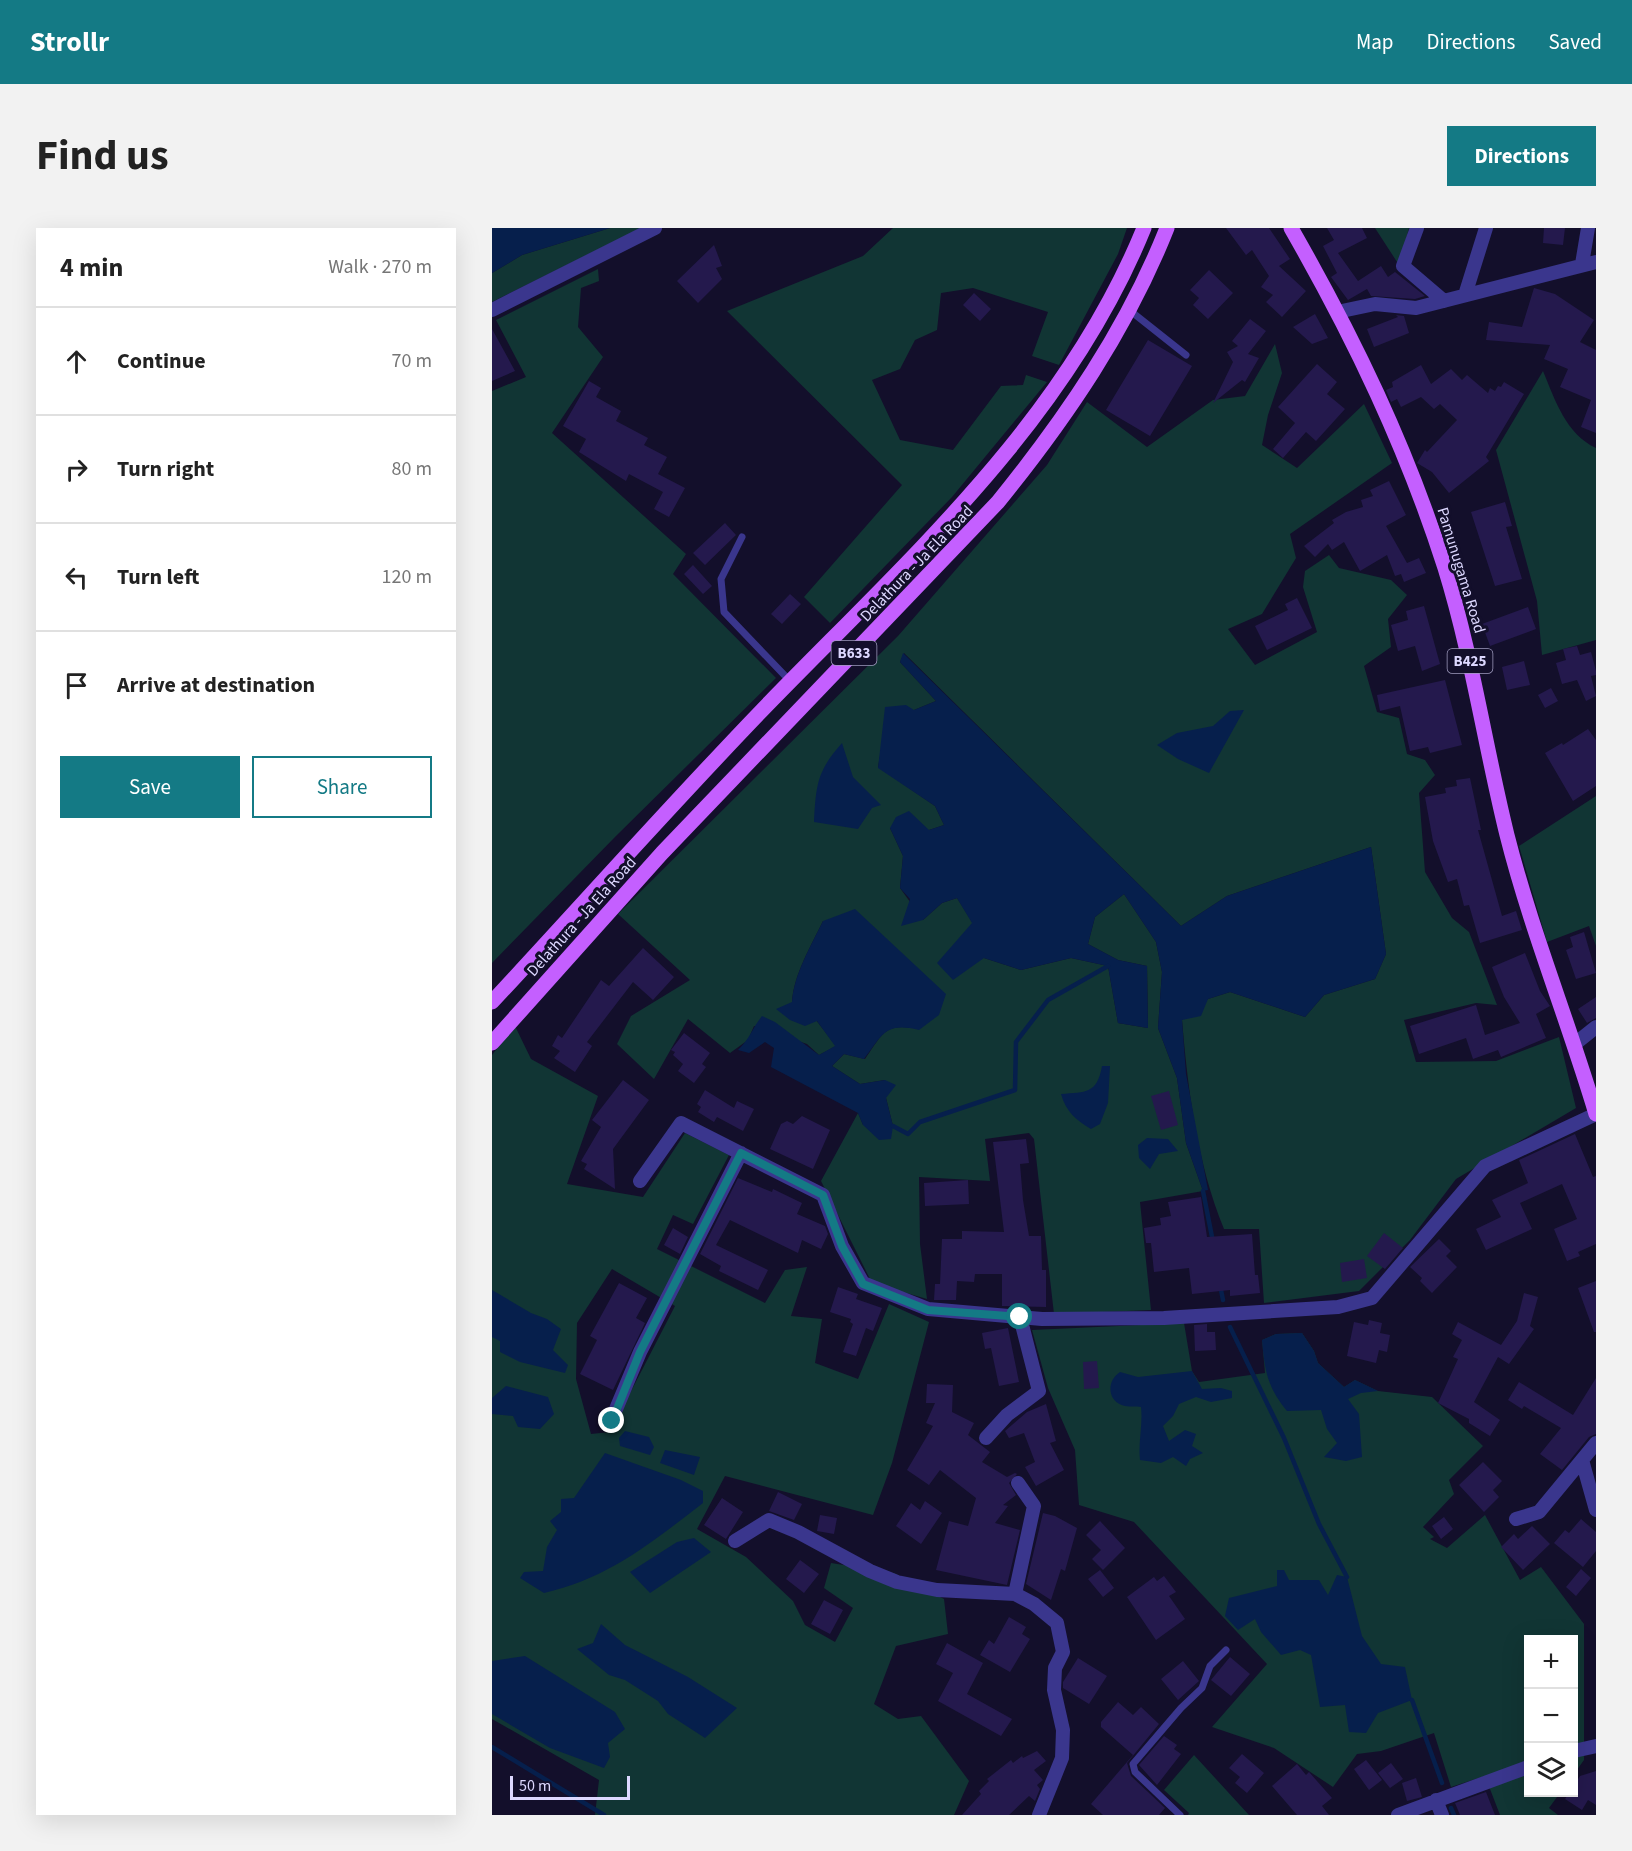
<!DOCTYPE html>
<meta charset="utf-8">
<style>
body{margin:0;font-family:"Source Sans 3",sans-serif;background:#f2f2f2;color:#222}
.controls{position:absolute;right:18px;bottom:18px;display:grid;overflow:hidden;border-radius:0px;box-shadow:0 6px 24px #0002}
.controls button{width:54px;height:54px;display:grid;place-items:center;padding:0;border:0;border-bottom:2px solid #e0e0e0;background:#fff;color:#222;font:30px sans-serif}
.scale{position:absolute;left:18px;bottom:15px;width:120px;box-sizing:border-box;padding-left:6px;border:3px solid #ddd8ff;border-top:0;font-size:16px;line-height:21px;white-space:nowrap;color:#ddd8ff;-webkit-text-stroke:4px #130f2b;paint-order:stroke}
.stop{position:absolute;width:18px;height:18px;margin:-14px;border:4px solid #147a85;border-radius:50%;background:#fff}
.stop.end{background:#147a85;border-color:#fff;box-shadow:0 2px 6px #0008}
.list{margin:0;padding:0;list-style:none}
h2{display:flex;justify-content:space-between;align-items:center;height:78px;margin:0;padding:0 24px;font-size:26px}
h2 small{font-size:20px;font-weight:400;color:#767676}
.list li{display:grid;grid-template-columns:39px 1fr auto;gap:18px;align-items:center;box-sizing:border-box;height:108px;padding:0 24px;border-top:2px solid #e0e0e0}
.list b{display:block;font-size:22px;white-space:nowrap}
.list em{font-size:20px;font-style:normal;color:#767676}
.actions{display:flex;gap:12px;padding:18px 24px}
.actions a{flex:1;padding:14px 0;border:2px solid #147a85;border-radius:0px;text-align:center;font-size:21px;color:#147a85}
.actions .main{background:#147a85;color:#fff}
.icon{flex:none;width:33px;height:33px;fill:none;stroke:currentColor;stroke-width:2;stroke-linecap:round;stroke-linejoin:round}
.map{position:relative;flex:none;width:1104px;height:1587px;overflow:hidden;border-radius:0px}
header{display:flex;align-items:center;gap:36px;box-sizing:border-box;height:84px;padding:0 30px;background:#147a85;color:#fff}
header strong{font-size:28px}
nav{display:flex;gap:33px;margin-inline-start:auto;font-size:21px}
.intro{display:flex;align-items:center;justify-content:space-between;box-sizing:border-box;height:144px;padding:0 36px}
h1{margin:0;font-size:42px}
.button{padding:15px 27px;border-radius:0px;background:#147a85;color:#fff;font-size:21px;font-weight:700}
main{display:flex;gap:36px;padding:0 36px}
aside{flex:1;background:#fff;border-radius:0px;box-shadow:0 6px 24px #0002}
.map>svg:first-child{display:block}
</style>
<header>
<strong>Strollr</strong>
<nav><a>Map</a><a>Directions</a><a>Saved</a></nav>
</header>
<div class="intro"><h1>Find us</h1><a class="button">Directions</a></div>
<main>
<aside>
<h2>4 min<small>Walk · 270 m</small></h2>
<ul class="list">
<li><svg class="icon" aria-label="ahead" viewBox="0 0 24 24"><path d="M12 20V5M6 11l6-6 6 6"/></svg><div><b>Continue</b></div><em>70 m</em></li>
<li><svg class="icon" aria-label="right" viewBox="0 0 24 24"><path d="M7 20v-9h11M14 6l5 5-5 5"/></svg><div><b>Turn right</b></div><em>80 m</em></li>
<li><svg class="icon" aria-label="left" viewBox="0 0 24 24"><path d="M17 20v-9H6M10 6l-5 5 5 5"/></svg><div><b>Turn left</b></div><em>120 m</em></li>
<li><svg class="icon" aria-label="arrive" viewBox="0 0 24 24"><path d="M6 21V4h12l-3 4 3 4H6"/></svg><div><b>Arrive at destination</b></div></li>
</ul>
<div class="actions"><a class="main">Save</a><a>Share</a></div>
</aside>
<div class="map">
<svg width="1104" height="1587" viewBox="0 0 1104 1587">
<rect width="100%" height="100%" fill="#130f2b"/>
<path fill="#113534" fill-rule="evenodd" d="M118 0H149L0 74V45L30 27Z
M401 0H635L626 26 567 137 540 128 556 84 481 60 449 65 445 102 423 112 408 141 380 152 408 212 461 222 509 158 531 157 534 147 555 154 460 269 338 395 312 369 410 257 235 83 371 28Z
M883 0H917L907 37Z
M106 41 107 53 89 60 86 99 111 129 60 205 194 326 181 346 284 450 123 609 0 735V163L34 149 4 92Z
M783 116 790 145 776 187 770 217 805 240 872 176 900 235 798 306 804 330 770 386 736 401 763 437 825 404 811 359 813 343 837 327 847 340 899 352 915 367 896 391 899 419 872 438 885 484 907 490 915 526 933 532 943 547 927 565 933 644 960 690 977 704 1005 777 984 775 912 792 924 834 1004 833 1067 809 1084 880 964 951 918 1012 867 1063 772 1075 767 1001H732C705 935 696 863 690 792L716 771 738 764 813 789 832 767 883 751 894 726 879 619 735 668 689 698 412 425 408 434 444 473 422 482 391 511 386 539 443 578 452 597 437 602 398 600 411 628 408 660 431 692 450 675 465 670 480 694 492 730 529 742 579 730 616 738 626 795 656 800 655 738 626 732 596 716 603 689 632 666 664 714 670 744 666 800 685 850 694 915 711 963 648 974 659 1082 562 1086 542 911 537 905 493 911 498 953 427 949 428 1016 435 1071 380 1055 329 953 366 885 371 897 401 898 394 870 393 852 368 856 340 838 352 826 373 831C391 805 393 794 427 801L331 693C319 718 302 746 300 774L324 792 344 818 327 827 315 816 262 798 256 812 238 825 196 791 162 851 125 816 139 788 198 752 126 686 406 408 555 237 595 174 655 219 721 172 753 168Z
M1051 143C1063 172 1074 206 1104 220V412L1050 427 1045 373 1004 222Z
M1104 568V718L1097 698 1055 714 1027 618Z
M23 798 39 831 106 868 75 956 151 969 193 905 237 927 201 996 181 987 165 1021 273 1075 293 1042 315 1039 299 1088 330 1091 323 1135 366 1151 397 1076 437 1094 400 1235 381 1287 233 1248 205 1301 254 1329 301 1373 313 1397 343 1414 361 1380 332 1360 339 1335 402 1345 452 1371 456 1406 404 1418 382 1476 406 1491 429 1488 477 1553 462 1587H103L107 1552 0 1491V827ZM120 1041 183 1078 118 1204 99 1206 84 1151 85 1095Z
M692 1095 700 1143 707 1154 773 1145 770 1112 784 1106 810 1105 822 1123 826 1135 852 1159 863 1152 886 1163 940 1169 991 1218 957 1252 962 1266 931 1299 942 1309 938 1311 955 1320 993 1287 1028 1352 1049 1339 1092 1396V1532L1082 1546V1412H1036V1564L1068 1565 1057 1580 1066 1587H1008L993 1548 959 1559 942 1505 889 1523 865 1526 841 1559 782 1520 720 1499 775 1436 642 1294 587 1277 583 1222 556 1160 540 1102Z
M702 1527 757 1587H696L697 1585 672 1562Z"/>
<path fill="#061f4c" d="M0 0H118L30 27 0 45Z
M411 425 689 698 735 668 879 619 894 726 883 751 832 767 813 789 738 764 716 771 709 788 690 792 694 846 716 962 711 963 694 915 685 850 666 800 670 744 664 714 632 666 603 689 596 716 626 732 655 738 656 800 626 795 616 738 579 730 529 742 492 730 461 752 445 735 480 695 465 670 450 675 431 692 409 698 418 671 408 660 411 628 398 600 404 589 417 583 437 602 452 597 443 578 386 540 393 479 414 477 422 482 444 473 408 434Z
M752 482 717 545 686 531 665 517 685 505 721 498 738 483Z
M350 515 361 549 389 577 380 580 366 601 322 594C324 557 325 543 350 515Z
M363 681 454 766 447 787 427 802C393 794 391 806 372 831L352 826 340 838 368 856 393 852 404 857 394 870 401 898 399 911 387 912 371 897 366 885 279 839 282 820 273 814 257 825 246 822C257 812 261 799 270 788L283 794 327 827 343 818 325 793 313 798 298 792 284 781 300 774C302 746 319 718 331 693Z
M610 838H618L616 875 608 896 599 901C584 892 574 884 569 866 594 864 605 866 610 838Z
M655 910 676 911 686 923 667 926 658 941 647 930 646 917Z
M0 1062 39 1085 55 1091 69 1101 61 1122 76 1137 73 1145 28 1134 8 1124V1113L0 1109Z
M810 1105 822 1123 826 1135 852 1159 863 1152 886 1163 869 1165 856 1171 867 1186 870 1229 854 1233 832 1229 845 1215 835 1201 829 1182 795 1183C775 1158 773 1144 770 1112L784 1106Z
M700 1143 710 1161 729 1160 740 1163V1170L719 1174 704 1169 687 1176 681 1188 671 1198 677 1213 693 1202 704 1206 700 1218 711 1225 698 1231 694 1238 681 1229 669 1235 648 1232C646 1214 651 1197 649 1179 644 1178 638 1179 633 1178 615 1174 614 1153 628 1144L646 1149Z
M14 1158 56 1169 62 1186 48 1201 26 1199 21 1188 0 1186V1170Z
M133 1203 157 1209 162 1219 158 1227 128 1218 127 1210Z
M173 1222 208 1229 202 1247 168 1235Z
M113 1225 189 1252 211 1263V1275C159 1315 117 1350 52 1365L28 1350 32 1344 51 1343 55 1319 65 1302 58 1293 69 1284V1271L82 1270Z
M202 1310 219 1324 158 1365 138 1344 185 1314Z
M785 1342H792L797 1352H827L836 1367 845 1347 855 1349 870 1408 889 1436 913 1439 920 1472 886 1485 874 1505 857 1504 853 1477 828 1479 819 1427 808 1422 789 1427 769 1404 763 1391 746 1402 733 1388 737 1370 785 1358Z
M109 1396 133 1417 196 1449 245 1480 213 1510 176 1486 166 1473 133 1452 117 1447 85 1421 101 1415Z
M33 1428 123 1484 133 1501 116 1515 118 1529 112 1540 58 1520 0 1486V1433Z"/>
<g fill="none" stroke-linecap="round" stroke-linejoin="round">
<path stroke="#061f4c" stroke-width="4.5" d="M401 898 416 906 428 894 523 862 524 814 556 772 616 738
M711 963 721 1014
M728 1057 731 1072
M738 1099 792 1210 827 1296 855 1349
M920 1472 950 1555
M0 1519 112 1587
M959 1580 962 1587"/>
</g>
<path fill="#24194d" d="M734 0H777L798 31 787 38 814 63 790 89 774 74 781 67 769 59 777 48 760 22 754 27Z
M835 0H870L875 10 846 25 866 53 889 38 896 49 903 44 933 68 923 71 879 68 875 61 856 72 839 49 845 45 831 18 842 12Z
M1052 0H1073L1071 17 1051 15Z
M222 17 230 38 224 40 230 51 206 75 185 53Z
M717 42 741 65 716 91 701 77 707 70 698 62Z
M1042 60 1063 66 1102 92 1088 114 1104 122V205L1089 199 1099 172 1068 159 1076 141 1052 131 1058 117 994 112 997 94 1030 99Z
M482 65 499 81 488 93 471 77Z
M823 86 836 110 820 116 801 99Z
M904 87 912 88 917 105 882 119 875 101 906 89Z
M758 91 774 103 756 126 767 130 753 154 750 152 721 175 741 134 735 124 746 118 740 113Z
M0 101 23 143 0 153Z
M656 112 700 138 658 208 614 182Z
M825 136 845 154 835 166 853 181 824 213 814 204 791 230 781 221 803 195 786 179Z
M929 137 939 156 959 141 970 152 975 147 996 165 998 160 1003 163 1006 158 1009 159 1012 154 1032 166 994 229 997 233 957 265 940 244 925 235 933 222 935 224 965 192 948 176 942 181 929 169 909 179 905 171 899 174 894 162 901 159 900 154Z
M97 153 109 160 104 169 129 183 124 193 156 210 152 217 175 229 166 246 193 260 177 289 162 281 171 264 137 246 134 253 87 224 94 211 71 198Z
M897 253 914 287 894 298 915 335 927 330 934 345 912 354 909 346 903 348 895 327 868 343 852 314 840 322 836 316 823 329 812 318 842 295 840 292 854 284 871 279 869 272 881 268 878 262Z
M1013 274 1020 298 1014 299 1030 351 1003 358 979 284Z
M233 295 244 307 213 337 201 325Z
M201 337 220 358 211 366 192 346Z
M298 366 309 376 290 396 279 386Z
M805 370 820 400 775 422 763 398 796 382 793 376Z
M932 378 948 436 930 443 923 418 906 423 899 397 916 392 914 383Z
M1036 379 1044 401 998 418 990 396Z
M1085 418 1088 427 1099 424 1104 443V447L1099 448 1104 468 1094 473 1085 452 1070 456 1064 435 1074 432 1071 421Z
M1032 433 1038 457 1015 462 1010 439Z
M953 452 970 517 938 525 936 519 918 523 908 478 888 483 885 467Z
M1059 460 1066 473 1053 480 1046 467Z
M1096 501 1104 512V558L1081 573 1053 525 1070 515 1071 517Z
M978 550 989 602H986L1010 688 1024 683 1030 702 988 715 977 677 972 678 965 651 956 654 941 613 933 569 954 565 953 560 965 558 964 552Z
M1092 704 1104 745 1084 751 1074 722 1081 719 1078 709Z
M151 720 182 749 161 772 141 754 95 814 100 818 83 844 62 830 68 823 60 818 66 807 70 810 109 752 117 758Z
M1033 725 1048 763 1058 778 1044 786 1054 810 1009 829 1006 822 981 831 974 810 927 826 918 798 984 777 993 807 1028 795 1012 769 1000 739Z
M1104 769V790L1095 795 1086 781Z
M192 805 218 825 210 836 214 839 202 855 186 843 191 836 181 827 183 824 179 822Z
M131 852 157 872 121 921 123 961 92 941 95 936 89 933 109 899 100 892Z
M213 862 242 880 245 873 262 881 251 903 225 889 222 894 206 884 209 879 205 876Z
M677 863 686 897 669 902 659 868Z
M310 888 338 902 321 941 278 921 289 896 295 893 301 896Z
M1083 906 1101 949 1104 948V1016L1086 1024 1088 1028 1075 1033 1062 1001 1085 991 1070 956 1028 975 1040 1001 994 1022 984 1001 1009 989 1000 972 1036 955 1027 932Z
M534 911 537 935 528 936 531 972 537 1008H549L550 1042H554V1079L510 1078V1046H483L482 1054 465 1053 464 1072H442L443 1056H448L450 1011H470V1003L512 1004 501 914Z
M246 950 280 964 281 961 310 975 305 986 333 998 336 1006 329 1021 310 1012 306 1025 238 992 224 1017 276 1042 266 1062 227 1043 229 1038 208 1026Z
M476 952 477 976 433 978 432 955Z
M709 969 715 1009 760 1006 763 1047H766L768 1065 738 1068V1062L700 1066 697 1040 662 1044 659 1015H654L652 1000 669 997 668 990 679 988 676 974Z
M181 1000 196 1009 188 1026 172 1017Z
M892 1005 911 1020 893 1041 875 1028Z
M947 1011 959 1023 954 1028 965 1039 940 1065 928 1053 930 1050 918 1039Z
M872 1031 875 1050 850 1054 848 1035Z
M1104 1053V1104H1102L1086 1060Z
M127 1055 155 1070 144 1090 153 1095 121 1162 88 1146 105 1112 98 1108Z
M346 1059 366 1066 364 1071 390 1080 381 1103 374 1100 364 1128 351 1124 361 1096 358 1094 359 1091 338 1084Z
M1032 1065 1046 1069 1038 1098 1042 1101 1017 1136 1006 1129 982 1174 1008 1192 998 1208 977 1195V1191L946 1175 966 1131 961 1129 970 1112 960 1106 966 1094 1009 1117 1025 1093Z
M877 1092 890 1095 888 1105 898 1107 895 1124 887 1122 884 1135 855 1128 862 1094 876 1097Z
M715 1096V1104H723L724 1122 703 1123 702 1097Z
M516 1100 527 1154 507 1158 499 1120 493 1121 490 1105Z
M605 1133 607 1160 592 1161 591 1134Z
M1104 1150V1206L1097 1209 1070 1242 1048 1226 1069 1200 1032 1178 1030 1181 1016 1172 1027 1154 1081 1187Z
M435 1156 461 1157 460 1184 482 1195 476 1207 498 1224 490 1234 515 1249 523 1245 525 1246 517 1255 524 1267 511 1277 516 1278 503 1295 528 1302 515 1357 444 1342 457 1293 476 1298 484 1270 448 1242 437 1257 415 1242 441 1198 434 1195 443 1175H434Z
M554 1176 564 1213 558 1215 572 1242 544 1258 533 1239 543 1234 532 1205 517 1210 513 1203 535 1184Z
M991 1234 1010 1253 1001 1262 1007 1269 992 1284 967 1257Z
M286 1264 310 1276 302 1292 277 1283Z
M230 1270 251 1284 234 1311 212 1297Z
M433 1273 450 1285 429 1316 404 1298 419 1275 428 1282Z
M551 1285 563 1288 585 1300 573 1343 569 1341 559 1372 534 1356Z
M328 1287 345 1290 342 1306 325 1303Z
M952 1289 961 1301 949 1311 940 1298Z
M1089 1291 1104 1304V1323L1091 1339 1062 1315 1073 1302 1077 1305Z
M608 1293 633 1320 611 1342 600 1331 609 1322 594 1307Z
M1040 1298 1058 1316 1031 1342 1009 1319 1022 1306 1026 1311Z
M308 1332 327 1346 312 1365 294 1351Z
M1089 1341 1099 1350 1084 1368 1074 1359Z
M608 1342 622 1360 611 1369 596 1351Z
M672 1348 684 1364 677 1368 693 1391 664 1412 635 1369 662 1349 665 1353Z
M332 1372 351 1382 338 1406 319 1396Z
M517 1389 534 1399 530 1406 538 1411 518 1444 488 1427 497 1412 502 1416Z
M455 1415 491 1435 475 1466 520 1491 509 1508 446 1473 461 1445 444 1436Z
M738 1429 758 1446 739 1468 719 1452Z
M586 1430 615 1448 597 1476 571 1460V1454Z
M691 1433 707 1453 686 1472 669 1451Z
M626 1474 641 1487 649 1479 667 1496 635 1535 639 1548 673 1580 667 1587H611L599 1576 641 1527 609 1499V1494Z
M672 1508 685 1517 682 1521 689 1526 665 1557 647 1537Z
M545 1523 554 1533 542 1542 551 1552 545 1557 548 1561 543 1573 537 1568 517 1587H470L489 1566 487 1563 497 1553 495 1551 519 1532 521 1535 530 1528 531 1530Z
M750 1526 772 1545 755 1565 743 1555 748 1549 737 1540Z
M874 1532 890 1552 877 1562 862 1541Z
M899 1535 911 1551 898 1560 886 1545Z
M805 1536 814 1547 817 1544 840 1570 830 1578 837 1587H805L780 1558Z
M1104 1543V1577L1096 1572 1090 1582 1073 1571 1078 1564H1082V1558L1088 1548Z
M924 1550 930 1569 915 1573 910 1555Z
M994 1564 1003 1587H968L963 1575Z"/>
<g fill="none" stroke-linecap="round" stroke-linejoin="round">
<path stroke="#3a368d" stroke-width="7" d="M636 81 694 127
M250 309 229 351 232 384 298 453
M688 1587 643 1544 641 1536 689 1480 710 1460 718 1438 734 1422"/>
<path stroke="#3a368d" stroke-width="14" d="M925 0 911 38 952 73
M1090 36 1096 0
M973 67 994 0
M0 82 163 0
M845 84 883 76 924 80 1104 34
M1084 815 1104 799
M148 953 189 895 331 967 350 1018 371 1055 436 1081 550 1091 672 1090 846 1079 880 1070 993 938 1104 886
M119 1193 148 1124 249 925
M494 1210 515 1187 547 1163 528 1089
M1090 1232 1104 1282
M1024 1291 1047 1284 1104 1215
M243 1313 277 1292 306 1304 378 1343 405 1354 445 1362 523 1366 542 1376 565 1395 571 1424 563 1440 562 1462 571 1502 570 1530 547 1587
M523 1366 542 1278 526 1255
M1082 1523 1104 1518
M944 1572 950 1587
M906 1587 1036 1539"/>
<path stroke="#c45fff" stroke-width="15" d="M799 0C862 110 914 218 953 340 980 427 993 518 1015 607 1039 702 1076 792 1104 886
M0 774C93 674 183 572 278 474 419 329 574 192 652 0
M0 815 170 625 506 274C574 190 635 101 675 0"/>
</g>
<g fill="none" stroke-linecap="round" stroke-linejoin="round">
<path stroke="#147a85" stroke-width="8" d="M120 1193 148 1124 249 925 331 967 350 1018 371 1056 436 1082 528 1089"/>
</g>
<g text-anchor="middle" stroke-width="6" stroke-linejoin="round" paint-order="stroke">
<g fill="#130f2b" stroke="#a09cbf" stroke-width="1.5">
<rect x="339.5" y="413" width="45" height="24" rx="4.5"/>
<rect x="955.5" y="421" width="45" height="24" rx="4.5"/>
</g>
<g font-size="15" font-weight="bold" fill="#ddd8ff">
<text x="362" y="430">B633</text>
<text x="978" y="438">B425</text>
</g>
<g font-size="16" fill="#ddd8ff" stroke="#130f2b">
<text transform="translate(424 335) rotate(-46)" y="6">Delathura - Ja Ela Road</text>
<text transform="translate(970 342) rotate(73)" y="6">Pamunugama Road</text>
<text transform="translate(89 688) rotate(-48)" y="6">Delathura - Ja Ela Road</text>
</g>
</g>
</svg>
<div class="controls">
<button>+</button>
<button>−</button>
<button><svg class="icon" aria-label="layers" viewBox="0 0 24 24"><path d="M12 4l9 5-9 5-9-5zM3 14l9 5 9-5"/></svg></button>
</div>
<div class="scale">50 m</div>
<div class="stop" style="left:528px;top:1089px"></div>
<div class="stop end" style="left:120px;top:1193px"></div>
</div>
</main>
